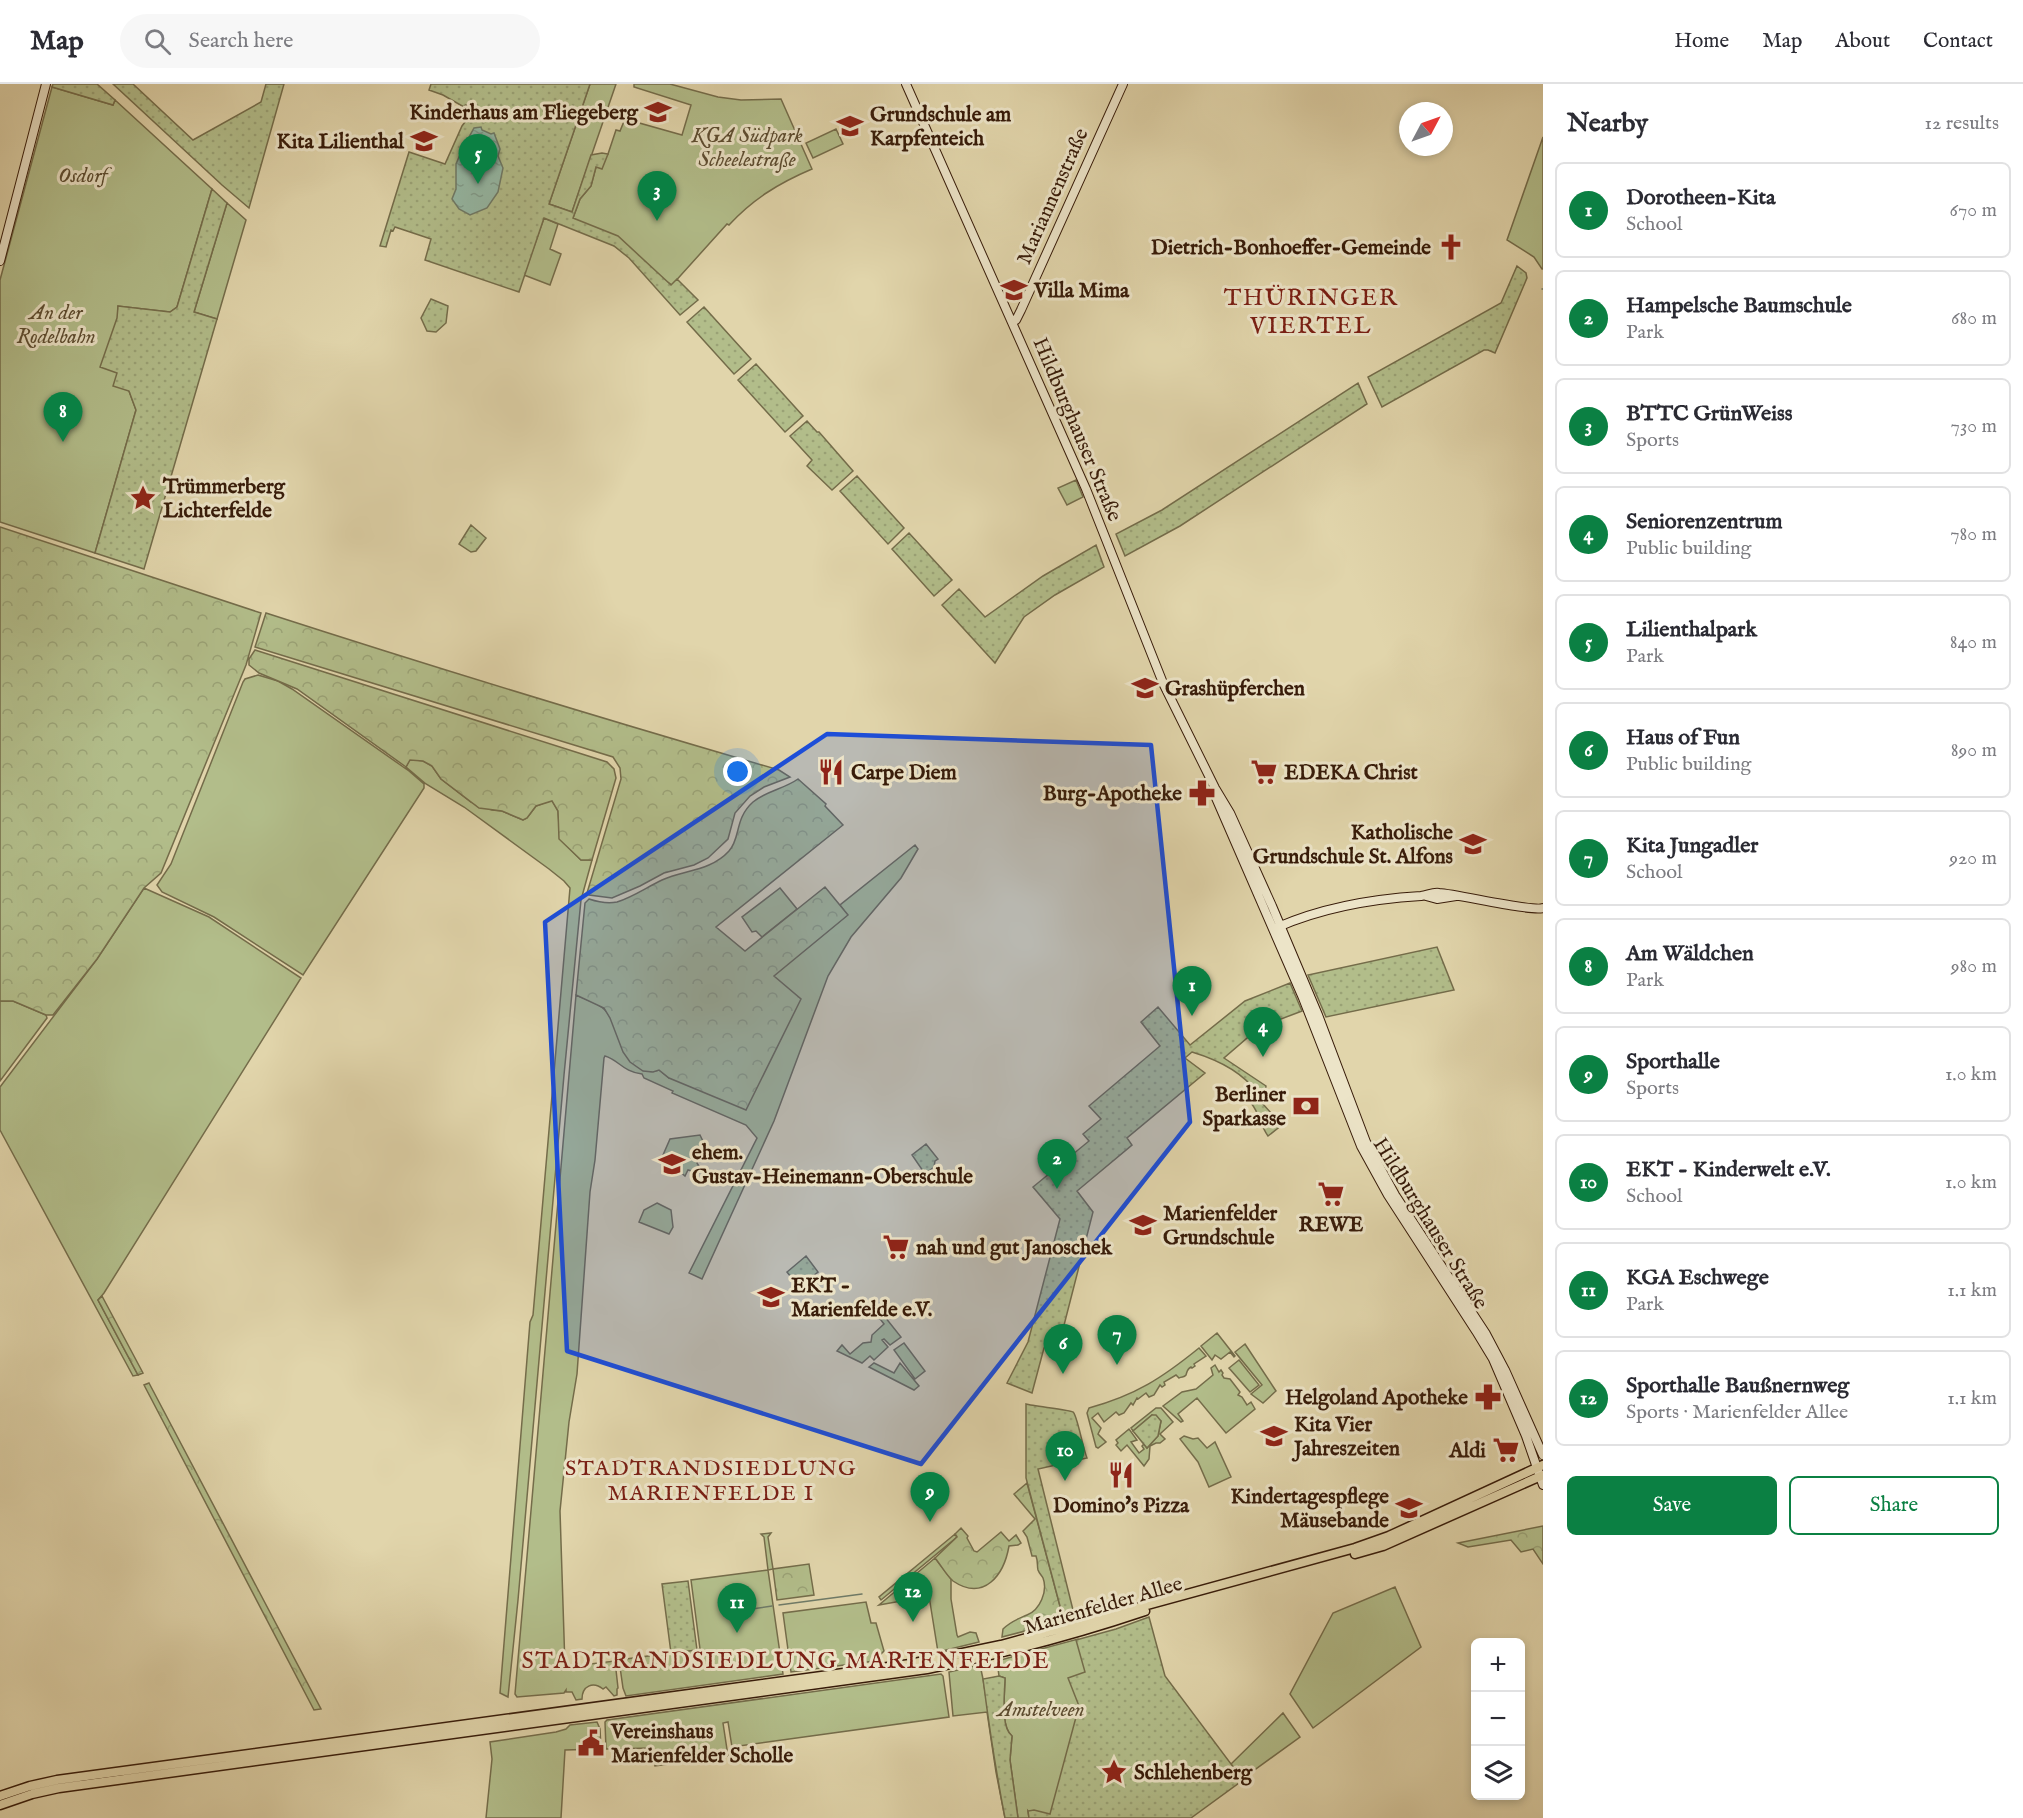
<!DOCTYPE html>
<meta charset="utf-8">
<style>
body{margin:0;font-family:"IM FELL English",serif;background:#f7f7f7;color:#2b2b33}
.controls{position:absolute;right:18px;bottom:18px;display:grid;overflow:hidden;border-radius:9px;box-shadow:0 3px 9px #0003}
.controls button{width:54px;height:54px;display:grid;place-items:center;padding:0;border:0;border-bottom:2px solid #e1e1e2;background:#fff;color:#2b2b33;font:30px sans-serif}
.compass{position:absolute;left:1399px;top:18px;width:54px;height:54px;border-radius:50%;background:#fff;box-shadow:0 3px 9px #0003;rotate:49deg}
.you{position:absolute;left:738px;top:688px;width:21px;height:21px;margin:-15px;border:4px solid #fff;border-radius:50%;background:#1a73e8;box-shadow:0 0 0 9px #1a73e833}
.badge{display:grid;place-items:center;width:39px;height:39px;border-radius:50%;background:#0b8043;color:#fff;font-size:20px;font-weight:700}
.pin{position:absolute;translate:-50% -50px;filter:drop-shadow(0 2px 3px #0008)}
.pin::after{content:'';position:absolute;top:32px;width:21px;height:18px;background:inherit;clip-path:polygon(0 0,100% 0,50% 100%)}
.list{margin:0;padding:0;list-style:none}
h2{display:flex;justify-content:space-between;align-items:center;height:78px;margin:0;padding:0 24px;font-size:26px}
h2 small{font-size:20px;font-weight:400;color:#7c7c81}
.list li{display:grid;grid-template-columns:39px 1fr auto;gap:18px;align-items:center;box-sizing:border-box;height:96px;margin:0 12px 12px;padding:0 12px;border:2px solid #e1e1e2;border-radius:9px}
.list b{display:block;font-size:22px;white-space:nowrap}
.list p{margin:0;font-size:20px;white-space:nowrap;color:#7c7c81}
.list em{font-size:20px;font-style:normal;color:#7c7c81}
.actions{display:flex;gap:12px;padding:18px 24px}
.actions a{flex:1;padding:14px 0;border:2px solid #0b8043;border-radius:9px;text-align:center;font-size:21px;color:#0b8043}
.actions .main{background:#0b8043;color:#fff}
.icon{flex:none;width:33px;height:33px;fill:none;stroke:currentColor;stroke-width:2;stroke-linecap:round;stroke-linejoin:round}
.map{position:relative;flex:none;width:1543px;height:1734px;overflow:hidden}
header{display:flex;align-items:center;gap:36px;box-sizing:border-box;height:84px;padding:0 30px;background:#fff;border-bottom:2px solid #e1e1e2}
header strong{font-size:28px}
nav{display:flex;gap:33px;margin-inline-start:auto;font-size:21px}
.search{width:420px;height:54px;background:#f7f7f7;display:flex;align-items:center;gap:15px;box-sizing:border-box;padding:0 21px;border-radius:33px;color:#7c7c81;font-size:22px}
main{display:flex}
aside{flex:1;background:#fff}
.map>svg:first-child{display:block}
</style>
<header>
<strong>Map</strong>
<div class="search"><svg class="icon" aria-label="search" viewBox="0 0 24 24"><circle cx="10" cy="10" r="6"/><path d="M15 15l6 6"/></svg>Search here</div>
<nav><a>Home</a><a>Map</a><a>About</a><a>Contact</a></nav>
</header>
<main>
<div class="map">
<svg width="1543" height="1734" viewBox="0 0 1543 1734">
<defs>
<pattern id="forest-crowns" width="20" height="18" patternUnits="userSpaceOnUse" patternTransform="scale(1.5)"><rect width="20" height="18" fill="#b2bd8a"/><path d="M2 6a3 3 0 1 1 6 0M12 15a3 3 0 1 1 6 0" fill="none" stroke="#9aa276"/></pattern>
<pattern id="park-dots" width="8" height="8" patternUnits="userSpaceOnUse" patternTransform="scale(1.5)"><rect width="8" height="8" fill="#b2bd8a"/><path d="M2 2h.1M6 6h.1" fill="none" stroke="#9aa276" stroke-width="1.8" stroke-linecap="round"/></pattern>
<pattern id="water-ripples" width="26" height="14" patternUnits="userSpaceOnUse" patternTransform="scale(1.5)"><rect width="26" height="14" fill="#95b9a6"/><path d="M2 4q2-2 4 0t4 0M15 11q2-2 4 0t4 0" fill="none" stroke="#819e8e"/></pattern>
</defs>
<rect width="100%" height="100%" fill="#e1d5ab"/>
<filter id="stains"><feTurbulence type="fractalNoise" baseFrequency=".00333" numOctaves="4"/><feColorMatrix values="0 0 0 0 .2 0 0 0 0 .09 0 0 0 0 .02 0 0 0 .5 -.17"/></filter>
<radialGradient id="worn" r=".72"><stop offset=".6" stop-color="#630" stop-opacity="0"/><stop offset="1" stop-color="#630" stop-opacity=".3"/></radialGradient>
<path fill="#b2bd8a" stroke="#746c4a" stroke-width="1.5" d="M590 0H616L572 128 549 120Z
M634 0H670L718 13 741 16 781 15 812 85C779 99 753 115 729 141L727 140 672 201 573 134 580 115 591 102 596 83 608 70 616 46 620 47 625 35 682 51 691 21 634 3Z
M52 3 113 21 115 16 212 105 177 223 170 228 118 222 117 289 129 307 136 326 95 469 0 438V196Z
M836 45 843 60 813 74 806 59Z
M1543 53V185H1542L1534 173 1507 156Z
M227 119 246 136 217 235 194 228Z
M544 134 558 140 550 165 561 170 550 201 524 191Z
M1076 396 1083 413 1067 421 1058 404Z
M258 591 278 597 292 605 409 687 424 700V704L303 891 214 833 162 808 157 801 171 780 243 598 245 595Z
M410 675 423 677 432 682 441 695 471 718 492 726 502 727 523 736 527 734 536 722 552 716 558 727 560 755 581 776H592L581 816 564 991 518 1516 508 1613 500 1609 530 1238 533 1231 570 804 564 797 549 785 464 723 426 700 406 683Z
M915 761 918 765 901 794 851 853 828 892 774 1037 702 1195 689 1189 757 1054 746 1041 672 1009 673 1007 644 994 642 990C623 988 619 976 605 972L604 974 595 1076 590 1108 577 1290 569 1338 560 1427 565 1583 615 1577 618 1604 617 1605V1611L614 1612 606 1603 603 1605C593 1597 582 1602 582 1615L576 1616 572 1608H566V1606L564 1609 517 1613 515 1610 576 911C585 915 599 919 605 926 621 943 616 968 637 982 644 987 650 989 659 986L669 994 773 892 847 831 840 821Z
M144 804 209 833 301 894 104 1209 98 1216 138 1291 133 1292 0 1046V1003L97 875Z
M780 804 797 825 762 853 756 847 752 848 742 833Z
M0 917H13L46 931 47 934 0 997Z
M700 1051 709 1070H701L698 1074 697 1079 700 1084 699 1089 688 1086 685 1092 678 1086 679 1083 663 1071 670 1055Z
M657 1119 671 1126 673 1143 669 1150 639 1138 644 1126Z
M881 1228 901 1253 890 1261 884 1255 882 1256 888 1263 874 1276 870 1272 862 1279 837 1267 842 1261 850 1270 863 1259 871 1258 872 1251 884 1240 877 1231Z
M1217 1249 1235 1272 1234 1273 1230 1268 1221 1275 1215 1271 1212 1276 1201 1262Z
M904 1259 925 1287 915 1295 894 1266Z
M1245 1260 1276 1307 1263 1319 1251 1310 1262 1301 1235 1268Z
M1199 1264 1206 1272 1194 1280 1195 1282 1192 1284 1191 1283C1187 1285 1187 1288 1186 1291 1184 1294 1182 1292 1179 1294L1176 1291 1164 1298 1165 1301 1162 1303 1160 1301 1154 1311 1149 1313 1146 1309 1138 1315 1137 1314 1133 1321 1131 1319 1124 1329 1119 1331 1116 1328 1104 1338 1098 1329 1092 1334 1101 1344 1098 1350 1106 1358 1098 1364 1096 1363 1087 1329 1089 1324C1136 1311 1162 1294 1199 1264Z
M1239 1276 1259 1301 1250 1308 1229 1284Z
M874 1279 894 1289 900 1279 919 1302 914 1306 869 1283Z
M1215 1281 1219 1288 1221 1286 1223 1289 1222 1291 1224 1294 1230 1295 1240 1308 1238 1311 1242 1313 1247 1321 1251 1318 1255 1325 1226 1349 1197 1314 1178 1330 1183 1337 1181 1338 1163 1322 1182 1308 1196 1305 1213 1291 1211 1284Z
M1156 1324H1161L1173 1338 1160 1350 1165 1355 1160 1359H1156L1150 1362 1149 1375 1144 1382 1127 1361 1121 1367 1116 1361 1118 1359 1116 1356 1129 1345 1137 1356 1131 1358 1139 1369 1144 1365 1142 1362 1144 1360 1147 1364 1158 1352 1161 1337 1152 1331 1133 1347 1131 1344Z
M1184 1352 1193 1355 1198 1354 1207 1364 1215 1358 1231 1393 1209 1403 1198 1378 1180 1355Z
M771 1449 768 1453 773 1485 768 1486 783 1590 626 1612 623 1604 619 1576 700 1565 691 1496 768 1486 764 1453 761 1450Z
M955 1450 957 1453 881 1516 879 1513Z
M935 1474 951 1495V1515L957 1551 958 1553 970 1548 976 1549 979 1558 938 1568 929 1512 879 1521Z
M1395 1503 1421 1563 1313 1644 1290 1610 1333 1529Z
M866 1518 871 1539H876L884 1567 881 1570 882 1576 791 1588 783 1529Z
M1078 1555 1094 1572 1069 1728 1034 1734 1028 1727 1029 1734H1018L1010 1676 1012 1652C1000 1643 1005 1609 1005 1594L999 1592 997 1577Z
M980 1581 983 1595 1005 1734 996 1688 987 1628 953 1632 949 1588Z
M941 1590 943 1592 949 1633 732 1663 728 1638 723 1639 728 1672 655 1682 652 1664 606 1665 605 1638 607 1636Z
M1283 1629 1300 1653 1242 1695 1231 1680Z
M597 1638 600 1645 601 1665 565 1666 561 1734H486L492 1675 490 1658 556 1648 566 1645 570 1641Z"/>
<path fill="url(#forest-crowns)" stroke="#746c4a" stroke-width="1.5" d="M0 443 261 529 246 581 161 789 144 804 97 875 53 931H46L13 917H0Z
M266 529C436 584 607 636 779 686L790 693 764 703 750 712 735 729 728 755 708 774 694 781 664 789 640 802 612 814 589 811 587 809 621 695 620 684 613 673 255 563Z
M255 566 607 678 614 685 616 694 592 776H581L559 755 558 727 552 717 536 722 527 734 523 736 502 727 479 724 441 695 432 682 423 677 410 676 406 683 297 605 259 589 249 581V575Z
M798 695 826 720 825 722 843 741 716 843 745 867 825 803 848 831 774 892 801 915 746 1026 669 994 659 986 653 988 643 987 630 978 623 968 610 934 604 924 576 911 585 819 589 815C598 818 607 820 617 818 633 813 647 803 662 796 684 786 711 787 729 767 741 754 734 735 753 718 766 707 784 705 798 695Z
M102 1212 143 1289 138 1291 98 1216Z
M149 1299 321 1625 314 1626 144 1301Z
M1027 1399 1064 1537 1002 1553 1003 1545C1011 1537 1018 1535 1027 1531 1040 1526 1048 1507 1043 1494 1042 1492 1039 1489 1038 1486 1037 1482 1038 1477 1036 1472H1032L1027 1453 1023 1447 1035 1435 1014 1410Z
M1543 1442V1480L1533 1465 1521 1468 1511 1456 1468 1463 1458 1459Z
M961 1444 968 1452 967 1454 974 1467 977 1468 1001 1448 1009 1457 1016 1451 1021 1459 1018 1461 1009 1462C1004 1491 984 1518 953 1497 946 1491 941 1481 935 1474L957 1453 955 1450Z
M809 1480 814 1511 777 1516 773 1485Z"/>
<path fill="url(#park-dots)" stroke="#746c4a" stroke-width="1.5" d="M53 0H97L115 16 113 21 52 3Z
M113 0H133L193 56 261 18 266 0H284L249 124 222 101Z
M431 0H590L549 120 572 128 591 71 602 69 608 70 602 85 596 83 591 102 580 115 573 134 618 152 671 201 677 195 698 216 680 231 629 174 614 162 544 134 519 208 425 176 431 155 395 143 393 147 391 146 386 163 380 162 409 68 445 80 462 42 475 25 466 21 464 23 443 11 429 6Z
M212 105 227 119 194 228 217 235 144 485 95 469 136 326 129 307 113 302 117 289 100 283 117 234 118 222 170 228 177 223Z
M1517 182 1526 189 1527 194 1495 269 1488 266H1484L1382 323 1368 293 1501 219Z
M431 215 448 222 446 239 436 248 427 247 421 234Z
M704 223 751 275 734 290 687 238Z
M756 280 803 332 785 348 738 296Z
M1358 299 1367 320 1180 442 1125 472 1116 450 1162 426Z
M807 337 817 348H819L853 387 832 406 807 382 812 376 790 352Z
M857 392 904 444 888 460 840 407Z
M471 441 486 454 476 467 471 468 459 460Z
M909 449 952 496 934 512 892 465Z
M1096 461 1104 483 1055 511 1024 533 995 579 942 521 959 505 985 533 1043 492Z
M1437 863 1454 906 1326 933 1308 891Z
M1290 899 1302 927 1260 943 1224 974 1266 1002 1262 1019 1282 1041 1268 1052C1260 1041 1260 1030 1251 1019L1257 1014V1009C1243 988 1215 975 1192 968L1185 974 1205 989 1127 1054 1132 1061 1077 1107 1093 1128 1062 1249 1044 1264 1032 1309 1007 1299 1028 1258 1060 1135 1033 1103 1089 1057 1083 1050 1101 1035 1089 1022 1160 962 1141 938 1158 923 1190 961 1245 917Z
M926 1060 938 1075 935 1077 934 1083 929 1087H923L912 1071Z
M806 1172 818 1188 799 1203 787 1188Z
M1026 1320C1033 1322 1071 1326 1073 1328 1077 1330 1083 1365 1087 1374L1038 1385 1075 1534 1064 1537 1026 1394Z
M1152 1331H1156L1161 1337 1158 1352 1147 1364 1133 1347Z
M688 1497 697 1566 671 1569 662 1500Z
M1149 1533 1165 1592 1243 1696 1191 1734H1029L1028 1727 1034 1726 1050 1730 1079 1622 1068 1594 1085 1588 1076 1556 1116 1545Z
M999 1592 1005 1594C1005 1608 1000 1643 1012 1652L1010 1676 1018 1734H1005C996 1688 989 1642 983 1595Z"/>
<path fill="url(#water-ripples)" stroke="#6f7a67" stroke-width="1.5" d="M481 43 482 46 491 50 494 49 500 65 498 72 503 84 498 108 487 124 470 131 459 125 452 115 456 105V80L462 66 474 44Z"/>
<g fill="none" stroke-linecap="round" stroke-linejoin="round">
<path stroke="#6f7a67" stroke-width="1.5" d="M1542 205H1543
M779 1521 862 1510
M731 1528 772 1522"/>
<g stroke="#371b09" stroke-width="10">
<path id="secondary" d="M906 0 1086 405 1163 599 1215 704 1230 729 1272 822 1318 931 1366 1058 1395 1111 1486 1250 1505 1286 1543 1371
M0 177 46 0
M1012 238 1016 236 1021 226 1123 0
M1216 714 1303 914 1361 1062 1388 1111 1476 1247 1493 1275 1526 1352 1543 1401
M1426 812 1437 815 1456 812
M1278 843C1324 823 1371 815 1421 812 1428 811 1433 808 1439 809 1457 810 1533 828 1543 824"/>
</g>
<g stroke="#371b09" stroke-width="11">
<path id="primary" d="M1355 1470 1383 1462 1543 1391
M0 1712 30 1702 57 1696 910 1580 1001 1561 1355 1464 1389 1452 1543 1381
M0 1721 32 1710 59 1704 927 1585C1001 1570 1074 1551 1145 1527"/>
</g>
<use href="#secondary" stroke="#ece4c8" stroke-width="8"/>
<use href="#primary" stroke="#e1d5ab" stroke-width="8"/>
</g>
<path fill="#1d4ed8" fill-opacity="0.2" stroke="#1d4ed8" stroke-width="4.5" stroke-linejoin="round" d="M827 650 1151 661 1190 1038 921 1380 567 1267 545 838Z"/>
<defs>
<g id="school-bare" transform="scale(2.07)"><path d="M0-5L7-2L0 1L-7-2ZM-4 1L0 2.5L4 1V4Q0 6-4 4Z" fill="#8f2418" stroke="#ece4c8" stroke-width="2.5" paint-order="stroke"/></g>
<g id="church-bare" transform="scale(2.07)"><path d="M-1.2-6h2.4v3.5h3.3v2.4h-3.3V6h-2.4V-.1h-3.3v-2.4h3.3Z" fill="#8f2418" stroke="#ece4c8" stroke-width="2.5" paint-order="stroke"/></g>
<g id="sight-bare" transform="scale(2.07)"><path d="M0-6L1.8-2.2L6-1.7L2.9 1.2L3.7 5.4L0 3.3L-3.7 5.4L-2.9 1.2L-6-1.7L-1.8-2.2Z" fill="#8f2418" stroke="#ece4c8" stroke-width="2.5" paint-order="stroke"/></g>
<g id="restaurant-bare" transform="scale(2.07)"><path d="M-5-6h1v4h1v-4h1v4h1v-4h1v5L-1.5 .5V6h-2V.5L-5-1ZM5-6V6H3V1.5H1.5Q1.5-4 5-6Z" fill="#8f2418" stroke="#ece4c8" stroke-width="2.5" paint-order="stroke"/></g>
<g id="supermarket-bare" transform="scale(2.07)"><path d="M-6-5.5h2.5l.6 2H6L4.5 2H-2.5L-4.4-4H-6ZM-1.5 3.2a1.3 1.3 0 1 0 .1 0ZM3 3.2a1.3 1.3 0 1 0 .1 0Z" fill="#8f2418" stroke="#ece4c8" stroke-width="2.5" paint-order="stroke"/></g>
<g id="pharmacy-bare" transform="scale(2.07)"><path d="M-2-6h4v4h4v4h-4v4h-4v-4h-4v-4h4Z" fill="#8f2418" stroke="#ece4c8" stroke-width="2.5" paint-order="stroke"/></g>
<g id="bank-bare" transform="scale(2.07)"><path d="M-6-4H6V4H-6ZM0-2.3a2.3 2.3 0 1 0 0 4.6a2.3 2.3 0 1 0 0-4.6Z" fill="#8f2418" stroke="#ece4c8" stroke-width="2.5" paint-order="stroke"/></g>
<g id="civic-bare" transform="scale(2.07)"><path d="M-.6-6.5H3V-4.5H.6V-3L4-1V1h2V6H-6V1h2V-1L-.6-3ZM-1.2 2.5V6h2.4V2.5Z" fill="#8f2418" stroke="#ece4c8" stroke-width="2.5" paint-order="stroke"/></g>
</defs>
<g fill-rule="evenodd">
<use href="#school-bare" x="658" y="28"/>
<use href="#school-bare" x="850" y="42"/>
<use href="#school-bare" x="424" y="57"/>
<use href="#church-bare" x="1451" y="163"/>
<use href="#school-bare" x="1014" y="206"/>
<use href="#sight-bare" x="143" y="414"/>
<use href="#school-bare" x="1145" y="604"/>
<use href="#restaurant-bare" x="831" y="688"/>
<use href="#supermarket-bare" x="1264" y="688"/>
<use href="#pharmacy-bare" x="1202" y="709"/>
<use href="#school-bare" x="1473" y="760"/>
<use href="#bank-bare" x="1306" y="1022"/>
<use href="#school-bare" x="672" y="1080"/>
<use href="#supermarket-bare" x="1331" y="1110"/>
<use href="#school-bare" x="1143" y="1141"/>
<use href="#supermarket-bare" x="896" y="1163"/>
<use href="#school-bare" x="771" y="1213"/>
<use href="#pharmacy-bare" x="1488" y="1313"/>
<use href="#school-bare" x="1274" y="1352"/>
<use href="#supermarket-bare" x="1506" y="1366"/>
<use href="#restaurant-bare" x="1121" y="1391"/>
<use href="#school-bare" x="1409" y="1424"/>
<use href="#civic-bare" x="591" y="1659"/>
<use href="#sight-bare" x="1114" y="1688"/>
</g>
<g text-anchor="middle" stroke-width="6" stroke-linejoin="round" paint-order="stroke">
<g font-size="21" font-weight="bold" fill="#371b09" stroke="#ece4c8" text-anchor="start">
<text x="638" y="35" text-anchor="end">Kinderhaus am Fliegeberg</text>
<text x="870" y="37">Grundschule am<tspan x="870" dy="24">Karpfenteich</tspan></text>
<text x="404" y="64" text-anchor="end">Kita Lilienthal</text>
<text x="1431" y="170" text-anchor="end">Dietrich-Bonhoeffer-Gemeinde</text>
<text x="1034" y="213">Villa Mima</text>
<text x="163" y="409">Trümmerberg<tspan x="163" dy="24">Lichterfelde</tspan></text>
<text x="1165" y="611">Grashüpferchen</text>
<text x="851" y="695">Carpe Diem</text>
<text x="1284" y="695">EDEKA Christ</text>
<text x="1182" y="716" text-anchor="end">Burg-Apotheke</text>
<text x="1453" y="755" text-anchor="end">Katholische<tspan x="1453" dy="24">Grundschule St. Alfons</tspan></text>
<text x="1286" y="1017" text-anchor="end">Berliner<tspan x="1286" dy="24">Sparkasse</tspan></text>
<text x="692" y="1075">ehem.<tspan x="692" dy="24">Gustav-Heinemann-Oberschule</tspan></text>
<text x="1163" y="1136">Marienfelder<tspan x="1163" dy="24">Grundschule</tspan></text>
<text x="1331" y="1147" text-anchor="middle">REWE</text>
<text x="916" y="1170">nah und gut Janoschek</text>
<text x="791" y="1208">EKT -<tspan x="791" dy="24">Marienfelde e.V.</tspan></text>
<text x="1468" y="1320" text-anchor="end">Helgoland Apotheke</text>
<text x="1294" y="1347">Kita Vier<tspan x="1294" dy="24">Jahreszeiten</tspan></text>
<text x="1486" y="1373" text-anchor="end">Aldi</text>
<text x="1389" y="1419" text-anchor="end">Kindertagespflege<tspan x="1389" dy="24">Mäusebande</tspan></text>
<text x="1121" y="1428" text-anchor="middle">Domino's Pizza</text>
<text x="611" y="1654">Vereinshaus<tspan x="611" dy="24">Marienfelder Scholle</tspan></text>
<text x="1134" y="1695">Schlehenberg</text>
</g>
<g font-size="21" font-style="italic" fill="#5c4c30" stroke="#ece4c8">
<text x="747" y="58">KGA Südpark<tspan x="747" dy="24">Scheelestraße</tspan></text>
<text x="83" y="98">Osdorf</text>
<text x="56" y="235">An der<tspan x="56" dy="24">Rodelbahn</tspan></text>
<text x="1041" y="1632">Amstelveen</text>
</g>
<g font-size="21" fill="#371b09" stroke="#ece4c8">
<text transform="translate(1052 112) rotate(-66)" y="7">Mariannenstraße</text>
<text transform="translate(1078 345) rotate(67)" y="7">Hildburghauser Straße</text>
<text transform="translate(1431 1139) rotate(58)" y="7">Hildburghauser Straße</text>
<text transform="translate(1103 1521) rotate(-16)" y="7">Marienfelder Allee</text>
</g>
<g font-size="22" letter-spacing="1.5" fill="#7a1f14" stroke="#ece4c8">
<text x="711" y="1391">STADTRANDSIEDLUNG<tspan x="711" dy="25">MARIENFELDE I</tspan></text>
</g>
<g font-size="24" letter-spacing="1.5" fill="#7a1f14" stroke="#ece4c8">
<text x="1311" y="221">THÜRINGER<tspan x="1311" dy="28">VIERTEL</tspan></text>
<text x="786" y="1584">STADTRANDSIEDLUNG MARIENFELDE</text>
</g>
</g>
<rect width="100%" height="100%" filter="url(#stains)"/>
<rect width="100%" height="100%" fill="url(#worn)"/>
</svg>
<div class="controls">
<button>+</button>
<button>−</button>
<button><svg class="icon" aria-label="layers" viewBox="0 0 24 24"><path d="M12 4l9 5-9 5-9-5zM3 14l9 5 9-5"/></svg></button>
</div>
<svg class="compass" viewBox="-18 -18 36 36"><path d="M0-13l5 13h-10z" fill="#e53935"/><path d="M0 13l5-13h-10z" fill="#7c7c81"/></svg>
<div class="you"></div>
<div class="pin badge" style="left:1192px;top:932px">1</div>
<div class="pin badge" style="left:1057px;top:1105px">2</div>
<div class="pin badge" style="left:657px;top:137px">3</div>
<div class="pin badge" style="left:1263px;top:973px">4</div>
<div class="pin badge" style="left:478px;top:100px">5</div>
<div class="pin badge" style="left:1063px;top:1290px">6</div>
<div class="pin badge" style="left:1117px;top:1281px">7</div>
<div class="pin badge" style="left:63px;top:358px">8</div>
<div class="pin badge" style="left:930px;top:1438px">9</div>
<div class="pin badge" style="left:1065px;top:1397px">10</div>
<div class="pin badge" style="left:737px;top:1549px">11</div>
<div class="pin badge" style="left:913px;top:1538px">12</div>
</div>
<aside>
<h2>Nearby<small>12 results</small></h2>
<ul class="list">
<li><span class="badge">1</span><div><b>Dorotheen-Kita</b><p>School</p></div><em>670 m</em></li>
<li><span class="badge">2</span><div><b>Hampelsche Baumschule</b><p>Park</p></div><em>680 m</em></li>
<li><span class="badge">3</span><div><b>BTTC GrünWeiss</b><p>Sports</p></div><em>730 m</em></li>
<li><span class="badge">4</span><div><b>Seniorenzentrum</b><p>Public building</p></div><em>780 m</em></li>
<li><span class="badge">5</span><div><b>Lilienthalpark</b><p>Park</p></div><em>840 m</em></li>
<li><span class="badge">6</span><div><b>Haus of Fun</b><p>Public building</p></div><em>890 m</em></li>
<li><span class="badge">7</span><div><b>Kita Jungadler</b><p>School</p></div><em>920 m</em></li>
<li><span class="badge">8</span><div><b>Am Wäldchen</b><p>Park</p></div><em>980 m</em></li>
<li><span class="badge">9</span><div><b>Sporthalle</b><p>Sports</p></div><em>1.0 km</em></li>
<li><span class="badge">10</span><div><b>EKT - Kinderwelt e.V.</b><p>School</p></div><em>1.0 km</em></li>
<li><span class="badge">11</span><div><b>KGA Eschwege</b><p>Park</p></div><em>1.1 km</em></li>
<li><span class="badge">12</span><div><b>Sporthalle Baußnernweg</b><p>Sports · Marienfelder Allee</p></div><em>1.1 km</em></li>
</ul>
<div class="actions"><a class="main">Save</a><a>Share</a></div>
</aside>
</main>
